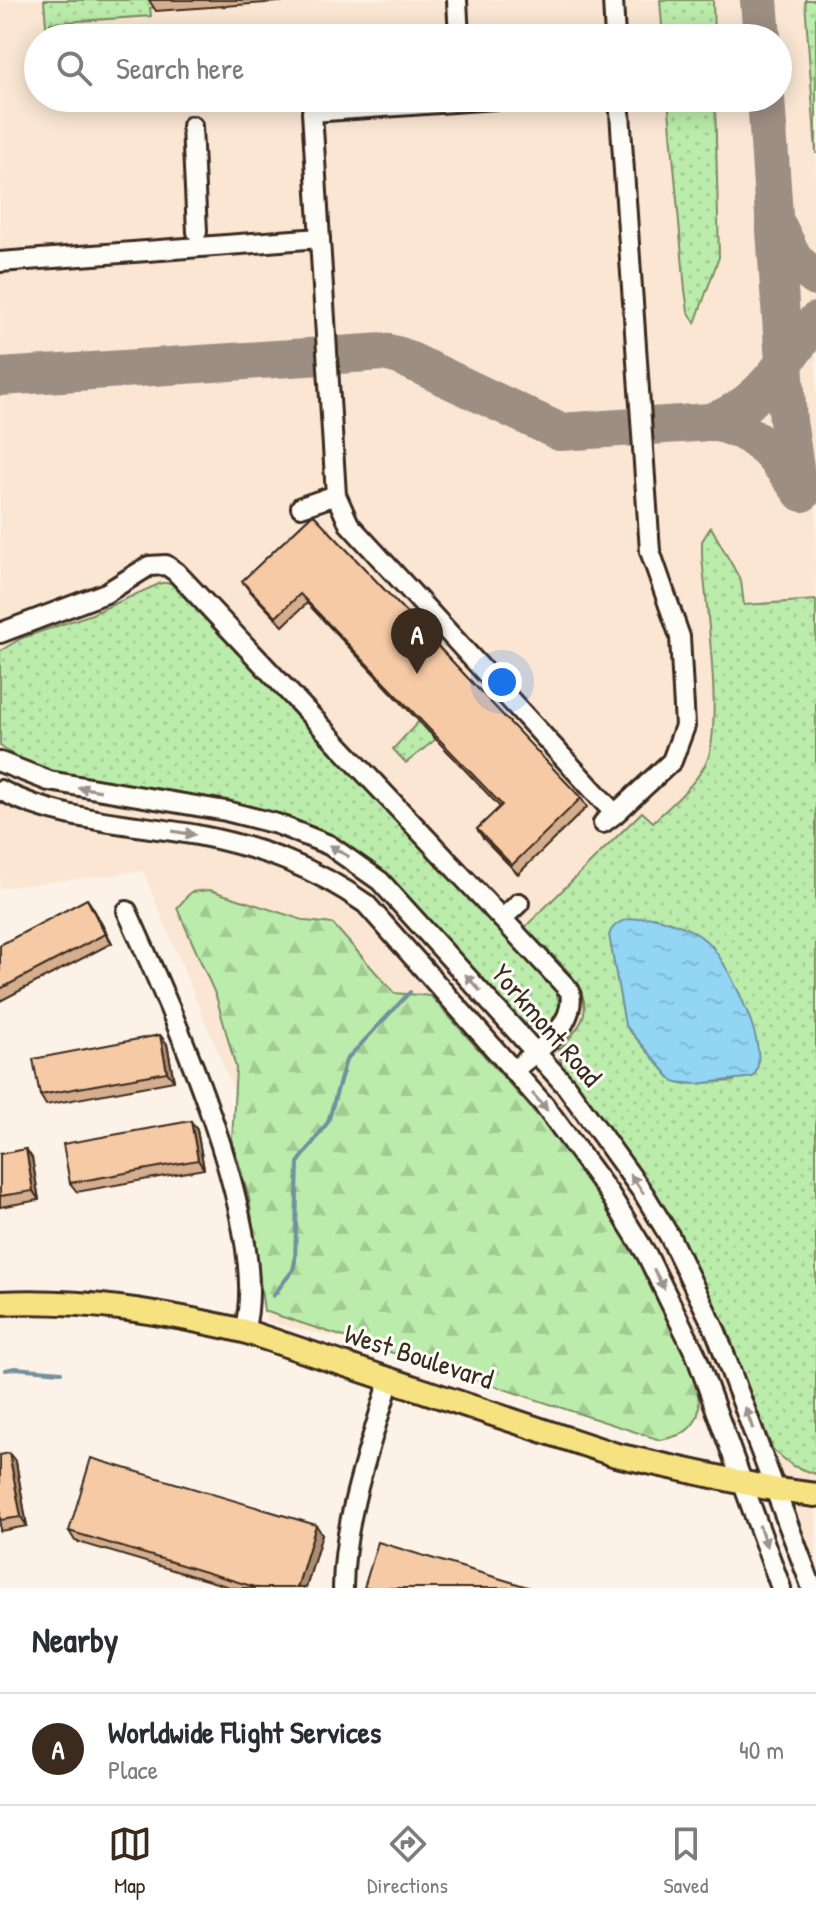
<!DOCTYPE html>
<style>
body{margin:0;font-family:"Patrick Hand",sans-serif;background:#f2f2f3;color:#2b2b33}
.you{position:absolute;left:502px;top:682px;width:28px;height:28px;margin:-20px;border:6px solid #fff;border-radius:50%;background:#1a73e8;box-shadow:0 0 0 12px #1a73e833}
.badge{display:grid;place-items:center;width:52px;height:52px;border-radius:50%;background:#3b2a1e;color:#fff;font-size:26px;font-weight:700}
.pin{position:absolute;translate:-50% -66px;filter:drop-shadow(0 2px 4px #0008)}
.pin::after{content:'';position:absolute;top:42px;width:28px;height:24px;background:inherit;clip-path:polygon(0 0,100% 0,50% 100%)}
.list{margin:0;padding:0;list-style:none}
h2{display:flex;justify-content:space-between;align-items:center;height:104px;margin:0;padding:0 32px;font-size:34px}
h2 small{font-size:26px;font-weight:400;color:#7c7c81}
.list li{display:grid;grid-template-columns:52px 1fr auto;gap:24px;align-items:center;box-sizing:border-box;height:112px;padding:0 32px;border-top:2px solid #e1e1e2}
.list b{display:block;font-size:30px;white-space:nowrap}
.list p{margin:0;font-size:26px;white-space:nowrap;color:#7c7c81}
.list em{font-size:26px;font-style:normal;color:#7c7c81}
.icon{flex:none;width:44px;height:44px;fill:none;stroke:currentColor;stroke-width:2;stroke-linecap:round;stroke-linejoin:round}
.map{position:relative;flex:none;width:816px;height:1588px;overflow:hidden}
.search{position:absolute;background:#fff;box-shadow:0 4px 20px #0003;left:24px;right:24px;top:24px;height:88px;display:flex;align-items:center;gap:20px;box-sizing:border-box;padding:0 28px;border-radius:44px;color:#7c7c81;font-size:30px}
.sheet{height:216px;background:#fff}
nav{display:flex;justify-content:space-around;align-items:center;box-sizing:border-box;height:112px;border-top:2px solid #e1e1e2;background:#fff;font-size:22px;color:#7c7c81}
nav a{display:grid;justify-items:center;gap:4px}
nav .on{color:#3b2a1e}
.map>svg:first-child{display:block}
</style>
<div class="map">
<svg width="816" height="1588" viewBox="0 0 816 1588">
<defs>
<pattern id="grass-dots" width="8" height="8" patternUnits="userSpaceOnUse" patternTransform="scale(2)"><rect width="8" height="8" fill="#bbecab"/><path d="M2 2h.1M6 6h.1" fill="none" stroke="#a2cb93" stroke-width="1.8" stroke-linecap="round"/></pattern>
<pattern id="forest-firs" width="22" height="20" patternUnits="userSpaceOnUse" patternTransform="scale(2)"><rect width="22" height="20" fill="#bbecab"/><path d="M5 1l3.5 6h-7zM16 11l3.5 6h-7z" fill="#a2cb93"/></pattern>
<pattern id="water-ripples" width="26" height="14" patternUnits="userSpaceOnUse" patternTransform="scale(2)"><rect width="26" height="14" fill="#92d6f4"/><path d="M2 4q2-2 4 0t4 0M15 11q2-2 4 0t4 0" fill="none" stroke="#7fb8d1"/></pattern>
</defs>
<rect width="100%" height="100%" fill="#fcf2e7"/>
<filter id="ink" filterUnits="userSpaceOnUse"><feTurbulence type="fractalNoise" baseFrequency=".0125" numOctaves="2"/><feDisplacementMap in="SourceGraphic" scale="16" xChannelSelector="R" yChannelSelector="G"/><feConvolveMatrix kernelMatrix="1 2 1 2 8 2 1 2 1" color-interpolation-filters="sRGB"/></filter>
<g filter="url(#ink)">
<path fill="#fae6d3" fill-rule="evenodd" d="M0 0H816V1565L747 1429 267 1322 245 1118 143 871 0 888ZM38 38H778V98H38Z"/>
<path fill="url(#grass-dots)" stroke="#7b8b64" stroke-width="2" fill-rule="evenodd" d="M44 0H155L156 7 150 8 151 16 50 23V38H47Z
M660 0H713L714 38H663Z
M805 0H816V154V152Z
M668 98H715L719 257 695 323 688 311 685 290Z
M711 527 741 581 744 605 816 600V1474L793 1466 773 1450 724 1328 678 1234 607 1125 562 1069 559 1051C566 1040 577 1032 582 1020 597 986 544 949 524 928L642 812 653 822C672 804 694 786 706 763 724 728 705 598 702 555V541ZM712 946 751 1023 734 1081 681 1084 674 1082 625 1025Z
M161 583H171L555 987 560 1007 551 1021 533 1027 520 1021C443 937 372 843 258 809 181 786 64 794 0 746V651L22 638 92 614Z
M419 721 436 739 406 763 393 749Z"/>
<path fill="url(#forest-firs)" stroke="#7b8b64" stroke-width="2" d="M210 890 306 921 333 924 394 993 431 996C477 1049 526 1100 571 1155 601 1194 710 1370 698 1414 693 1432 677 1437 660 1440L264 1311 249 1198 232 1140 236 1068 216 996 177 908 191 892Z"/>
<path fill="url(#water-ripples)" stroke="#6f919e" stroke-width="2" d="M653 917C675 923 697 929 713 948 731 971 773 1052 753 1077L697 1084 674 1082 625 1025 609 935C616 916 635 919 653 917Z"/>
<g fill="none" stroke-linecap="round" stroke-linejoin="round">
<path stroke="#6f919e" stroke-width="4" d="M273 1296 293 1270 295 1261 298 1163 328 1122 346 1060 410 992
M6 1370 15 1368 61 1372"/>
<path stroke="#9c8e82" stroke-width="38" d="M759 0 762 38
M766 98 788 421 797 480
M778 227 795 261 816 278
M0 377 384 352 400 356 560 432 710 422C757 428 776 458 802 493
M710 422C762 406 783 361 816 321"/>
<g stroke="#3b2a1e" stroke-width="24">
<path id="minor" d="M457 0 459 38
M613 0 615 38
M510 98 312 112 336 495 349 524 615 814 603 823
M192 126 197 232
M0 262 320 238
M301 507 336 495
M0 633 106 593 149 566 166 565 176 572 570 991C577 1027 537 1050 513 1071
M0 762 49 781 226 811 277 824 329 845 380 881 566 1086 644 1194 670 1237 716 1332 812 1588
M0 790C61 822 131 823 197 835 260 847 314 867 366 904L545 1106 609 1193 647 1255 696 1355 781 1588
M615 814 672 761 685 726 680 637 650 551 619 98
M127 911C170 1006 273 1232 244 1331
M502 919 519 903
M343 1588C344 1516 370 1447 390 1379"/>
</g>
<g stroke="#3b2a1e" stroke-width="28">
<path id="major" d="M0 1303C84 1299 162 1312 244 1331L616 1455 777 1490 816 1495"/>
</g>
<use href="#minor" stroke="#fdfcf7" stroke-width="18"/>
<use href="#major" stroke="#f7e281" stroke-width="22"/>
</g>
<path fill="#d4ae8e" stroke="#3b2a1e" stroke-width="2" d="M149 0H306L156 11Z
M313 514 581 798 587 807 518 874 483 838 477 829 500 807 307 603 283 626 249 590 242 581Z
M87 899 93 908 112 943 0 1001V945Z
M160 1035 167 1044 174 1081 46 1105 40 1095Z
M197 1130 204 1169 77 1192 70 1183Z
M26 1149 32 1158 39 1200 0 1207V1154Z
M0 1455 16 1462 27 1526 0 1531Z
M69 1531 322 1534 306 1588H233L75 1541Z"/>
<path fill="#ac8d74" stroke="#3b2a1e" stroke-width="2" d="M87 899 93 908 112 943 105 934Z
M160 1035 167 1044 174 1081 167 1072Z
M191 1121 197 1130 204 1169 198 1160Z
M26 1149 32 1158 39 1200 33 1191Z
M9 1453 16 1462 27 1526 21 1517Z
M316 1525 322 1534 306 1588H297Z"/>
<path fill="#f6caa5" stroke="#3b2a1e" stroke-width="2" d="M313 514 581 798 512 865 477 829 502 805 300 594 276 617 242 581Z
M87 899 105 934 0 989V945Z
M160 1035 167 1072 40 1095 33 1059Z
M191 1121 198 1160 70 1183 63 1144Z
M26 1149 33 1191 0 1196V1154Z
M9 1453 21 1517 0 1520V1455Z
M91 1458 316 1525 297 1588H258L69 1531Z
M378 1542 531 1588H364Z"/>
<defs><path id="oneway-solid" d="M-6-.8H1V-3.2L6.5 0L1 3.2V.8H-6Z" transform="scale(2)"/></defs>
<g fill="#9c938a">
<use href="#oneway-solid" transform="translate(89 789) rotate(-171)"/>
<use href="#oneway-solid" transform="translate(184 833) rotate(9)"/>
<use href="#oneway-solid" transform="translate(339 851) rotate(-150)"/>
<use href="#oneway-solid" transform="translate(473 983) rotate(-132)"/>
<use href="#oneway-solid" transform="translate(540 1102) rotate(49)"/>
<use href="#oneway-solid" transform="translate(637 1184) rotate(-124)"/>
<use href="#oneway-solid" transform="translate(659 1279) rotate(62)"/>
<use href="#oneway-solid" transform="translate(749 1418) rotate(-109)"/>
<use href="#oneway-solid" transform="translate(763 1536) rotate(71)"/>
</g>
</g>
<g text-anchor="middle" stroke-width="6" stroke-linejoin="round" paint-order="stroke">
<g font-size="28" fill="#3b2a1e" stroke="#fdfcf7">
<text transform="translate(547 1025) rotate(49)" y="10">Yorkmont Road</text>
<text transform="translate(419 1356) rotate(18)" y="10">West Boulevard</text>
</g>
</g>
</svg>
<div class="you"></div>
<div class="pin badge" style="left:417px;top:674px">A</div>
<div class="search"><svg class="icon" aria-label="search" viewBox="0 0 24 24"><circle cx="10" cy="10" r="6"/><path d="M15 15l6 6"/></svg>Search here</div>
</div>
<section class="sheet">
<h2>Nearby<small></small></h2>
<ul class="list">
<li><span class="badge">A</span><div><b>Worldwide Flight Services</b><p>Place</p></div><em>40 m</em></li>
</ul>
</section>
<nav>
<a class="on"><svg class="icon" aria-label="map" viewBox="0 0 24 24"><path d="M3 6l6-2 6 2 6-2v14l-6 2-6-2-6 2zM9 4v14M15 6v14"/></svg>Map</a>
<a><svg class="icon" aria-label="directions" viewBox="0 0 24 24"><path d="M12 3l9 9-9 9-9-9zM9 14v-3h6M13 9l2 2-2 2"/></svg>Directions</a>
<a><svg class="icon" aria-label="saved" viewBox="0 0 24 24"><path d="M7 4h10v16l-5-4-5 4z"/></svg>Saved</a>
</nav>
